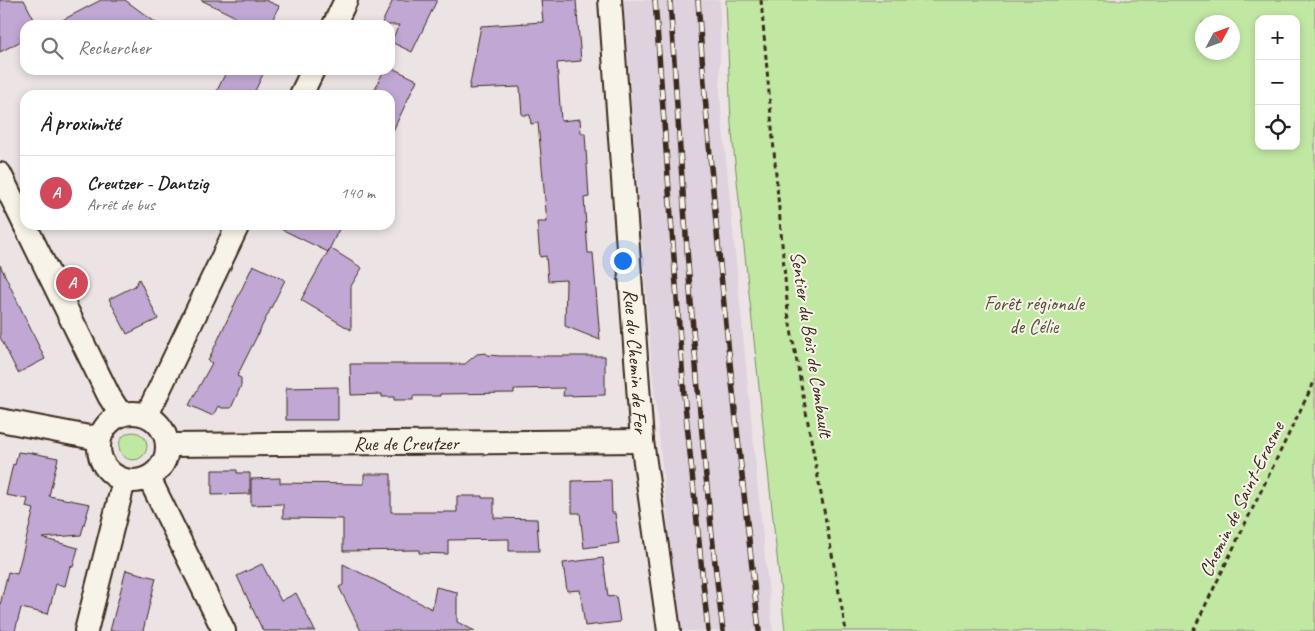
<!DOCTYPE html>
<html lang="fr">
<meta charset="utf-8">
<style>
body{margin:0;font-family:Caveat,sans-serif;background:#f6f6f6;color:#202124}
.controls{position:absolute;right:15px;top:15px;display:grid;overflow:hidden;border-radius:10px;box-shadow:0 2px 8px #0003}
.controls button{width:45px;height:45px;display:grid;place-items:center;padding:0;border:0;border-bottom:1px solid #e0e0e0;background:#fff;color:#202124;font:25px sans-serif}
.compass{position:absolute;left:1195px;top:15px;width:45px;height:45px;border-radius:50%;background:#fff;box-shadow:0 2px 8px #0003;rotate:49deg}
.you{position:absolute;left:622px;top:260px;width:18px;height:18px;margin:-12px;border:4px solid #fff;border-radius:50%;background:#1a73e8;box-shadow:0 0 0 8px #1a73e833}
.badge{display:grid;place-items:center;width:32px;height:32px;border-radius:50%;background:#d1495b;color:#fff;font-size:16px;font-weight:700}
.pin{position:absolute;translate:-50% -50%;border:2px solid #fff;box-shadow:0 1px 5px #0006}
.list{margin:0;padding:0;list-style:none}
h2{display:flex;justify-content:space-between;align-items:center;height:65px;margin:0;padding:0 20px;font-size:21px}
h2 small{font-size:16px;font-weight:400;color:#757577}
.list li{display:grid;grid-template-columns:32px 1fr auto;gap:15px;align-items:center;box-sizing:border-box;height:75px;padding:0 20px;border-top:1px solid #e0e0e0}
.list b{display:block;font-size:19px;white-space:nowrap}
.list p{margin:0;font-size:16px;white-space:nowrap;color:#757577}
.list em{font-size:16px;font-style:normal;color:#757577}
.icon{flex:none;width:28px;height:28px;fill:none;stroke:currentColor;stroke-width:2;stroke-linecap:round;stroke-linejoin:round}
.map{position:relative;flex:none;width:1315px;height:631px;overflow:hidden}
.search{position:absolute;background:#fff;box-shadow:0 2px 8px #0003;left:20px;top:20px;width:375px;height:55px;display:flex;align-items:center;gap:12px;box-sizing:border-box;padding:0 18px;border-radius:15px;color:#757577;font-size:19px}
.panel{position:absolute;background:#fff;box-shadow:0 2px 8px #0003;left:20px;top:90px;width:375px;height:140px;border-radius:15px}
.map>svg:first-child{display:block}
</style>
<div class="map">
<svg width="1315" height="631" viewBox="0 0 1315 631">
<rect width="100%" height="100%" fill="#ece4e4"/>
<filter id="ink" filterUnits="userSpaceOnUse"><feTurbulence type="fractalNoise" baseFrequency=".02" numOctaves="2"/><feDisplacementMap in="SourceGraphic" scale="10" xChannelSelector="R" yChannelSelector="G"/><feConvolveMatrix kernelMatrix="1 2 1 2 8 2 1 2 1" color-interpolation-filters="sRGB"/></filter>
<g filter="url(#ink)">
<path fill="#dfd2df" d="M623 0H720V96L758 489 773 631H679L652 368Z"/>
<path fill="#c1e8a3" stroke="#7e8960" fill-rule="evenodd" d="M726 0H1315V631H785L731 124ZM1259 19H1296V146H1259ZM1202 22H1232V52H1202Z
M119 446a14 14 0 1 1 28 0a14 14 0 1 1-28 0Z"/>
<path fill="#c0a7d4" stroke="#3b2a1e" d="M0 0H24L37 25H25V39L0 52Z
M101 0H125L159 25H53Z
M201 0H265L279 6 272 21 261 25H230L234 16Z
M393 0H437L412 52 391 42 399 25H381Z
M541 0H576L581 61 557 63 561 121 580 119 581 133H585L589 197 584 198 588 253H593L600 340 565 326 566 280 548 281 546 256 540 257 537 222H547L538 123 531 124 530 115H522L520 87 469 89 481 26 543 22Z
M390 67 417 80 390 137V95H372L384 70H390Z
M227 70H265L253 95H215Z
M273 225H341L328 252Z
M330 248 362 268 351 286V330L301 300Z
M0 265 45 359 18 373 0 337Z
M253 265 285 280 237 376 241 378V386L231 408H222L218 406 213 416 189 405 212 363 208 361Z
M139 279 158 319 127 334 109 299 135 286Z
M486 353 488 355 500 356H605V395L563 396 564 388 514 389V393L440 394V396H413V400H394V397H382V394L351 395 350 364H465L477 354Z
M338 387V420H286V388Z
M18 452 26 453 27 452 58 458 49 496 90 504 81 535 42 538 78 548 73 567 70 566 65 586 56 584 48 614 21 608 15 631H0V605L8 572 17 574 34 509 26 507 28 499 6 495 13 464 15 465Z
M212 470H237V473H250V494L212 495Z
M364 474H391V512H457V496H482V498H494V518L537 519 539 551H509V539L448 540V554L419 553V550L343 551V519L283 518V504L251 505V479L280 478V483L364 484Z
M611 480 612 513H615L619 543 584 548 580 513H572V481Z
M603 558 608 597 616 596 620 622 585 626 580 590 567 591 563 563Z
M262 564 281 601 296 593 315 631H263L237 576Z
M343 564 432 609 436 587 457 592V622L475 631H361L339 587 343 585Z
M126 570 156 578 143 631H110Z"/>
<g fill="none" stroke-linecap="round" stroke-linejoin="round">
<g stroke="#3b2a1e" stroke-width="26">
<g id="street">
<path id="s1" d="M610 0 642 441 669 631"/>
<path d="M334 25 346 0"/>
<path d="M301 95 313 70"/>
<path d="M0 174 25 225"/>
<path d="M25 225 109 396 121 415"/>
<circle cx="133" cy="447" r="34"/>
<path d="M147 415 238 225"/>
<path d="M0 420 89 437 100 436"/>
<path id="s2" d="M168 445 642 441"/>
<path d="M149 478 224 631"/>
<path d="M86 631 124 481"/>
</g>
</g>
<path stroke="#3b2a1e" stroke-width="3" stroke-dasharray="5 4" stroke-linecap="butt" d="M761 0 788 313 846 631
M1193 631 1315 380"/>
<use href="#street" stroke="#f7f3e8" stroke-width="22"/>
<g stroke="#3b2a1e" stroke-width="5.5">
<path id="rail" d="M655 0 684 394 708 631
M670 0C684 210 697 422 723 631
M698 0C712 211 736 421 759 631"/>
</g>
<use href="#rail" stroke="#f7f3e8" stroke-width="4" stroke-dasharray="11" stroke-linecap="butt"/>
</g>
</g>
<g text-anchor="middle" stroke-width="4" stroke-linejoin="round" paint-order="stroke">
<g font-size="20" fill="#565039" stroke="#f7f3e8">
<text x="1034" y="310">Forêt régionale<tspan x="1034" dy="23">de Célie</tspan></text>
</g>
<g font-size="20" fill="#3b2a1e" stroke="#f7f3e8">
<text transform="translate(812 344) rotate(81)" y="7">Sentier du Bois de Combault</text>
<text dy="7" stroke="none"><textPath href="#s1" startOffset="362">Rue du Chemin de Fer</textPath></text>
<text dy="7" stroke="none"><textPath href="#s2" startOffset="238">Rue de Creutzer</textPath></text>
<text transform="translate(1241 499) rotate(-64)" y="7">Chemin de Saint-Erasme</text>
</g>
</g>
</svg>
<div class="controls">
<button>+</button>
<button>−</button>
<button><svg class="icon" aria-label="locate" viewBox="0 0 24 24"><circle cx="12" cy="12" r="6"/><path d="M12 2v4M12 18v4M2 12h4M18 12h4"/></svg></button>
</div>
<svg class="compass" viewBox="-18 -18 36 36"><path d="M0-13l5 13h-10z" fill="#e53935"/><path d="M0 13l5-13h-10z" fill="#757577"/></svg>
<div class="you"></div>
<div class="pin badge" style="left:72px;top:283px">A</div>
<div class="search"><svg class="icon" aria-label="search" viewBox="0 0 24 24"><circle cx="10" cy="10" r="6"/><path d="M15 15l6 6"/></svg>Rechercher</div>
<section class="panel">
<h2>À proximité<small></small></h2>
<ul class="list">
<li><span class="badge">A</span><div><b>Creutzer - Dantzig</b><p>Arrêt de bus</p></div><em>140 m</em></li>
</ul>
</section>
</div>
